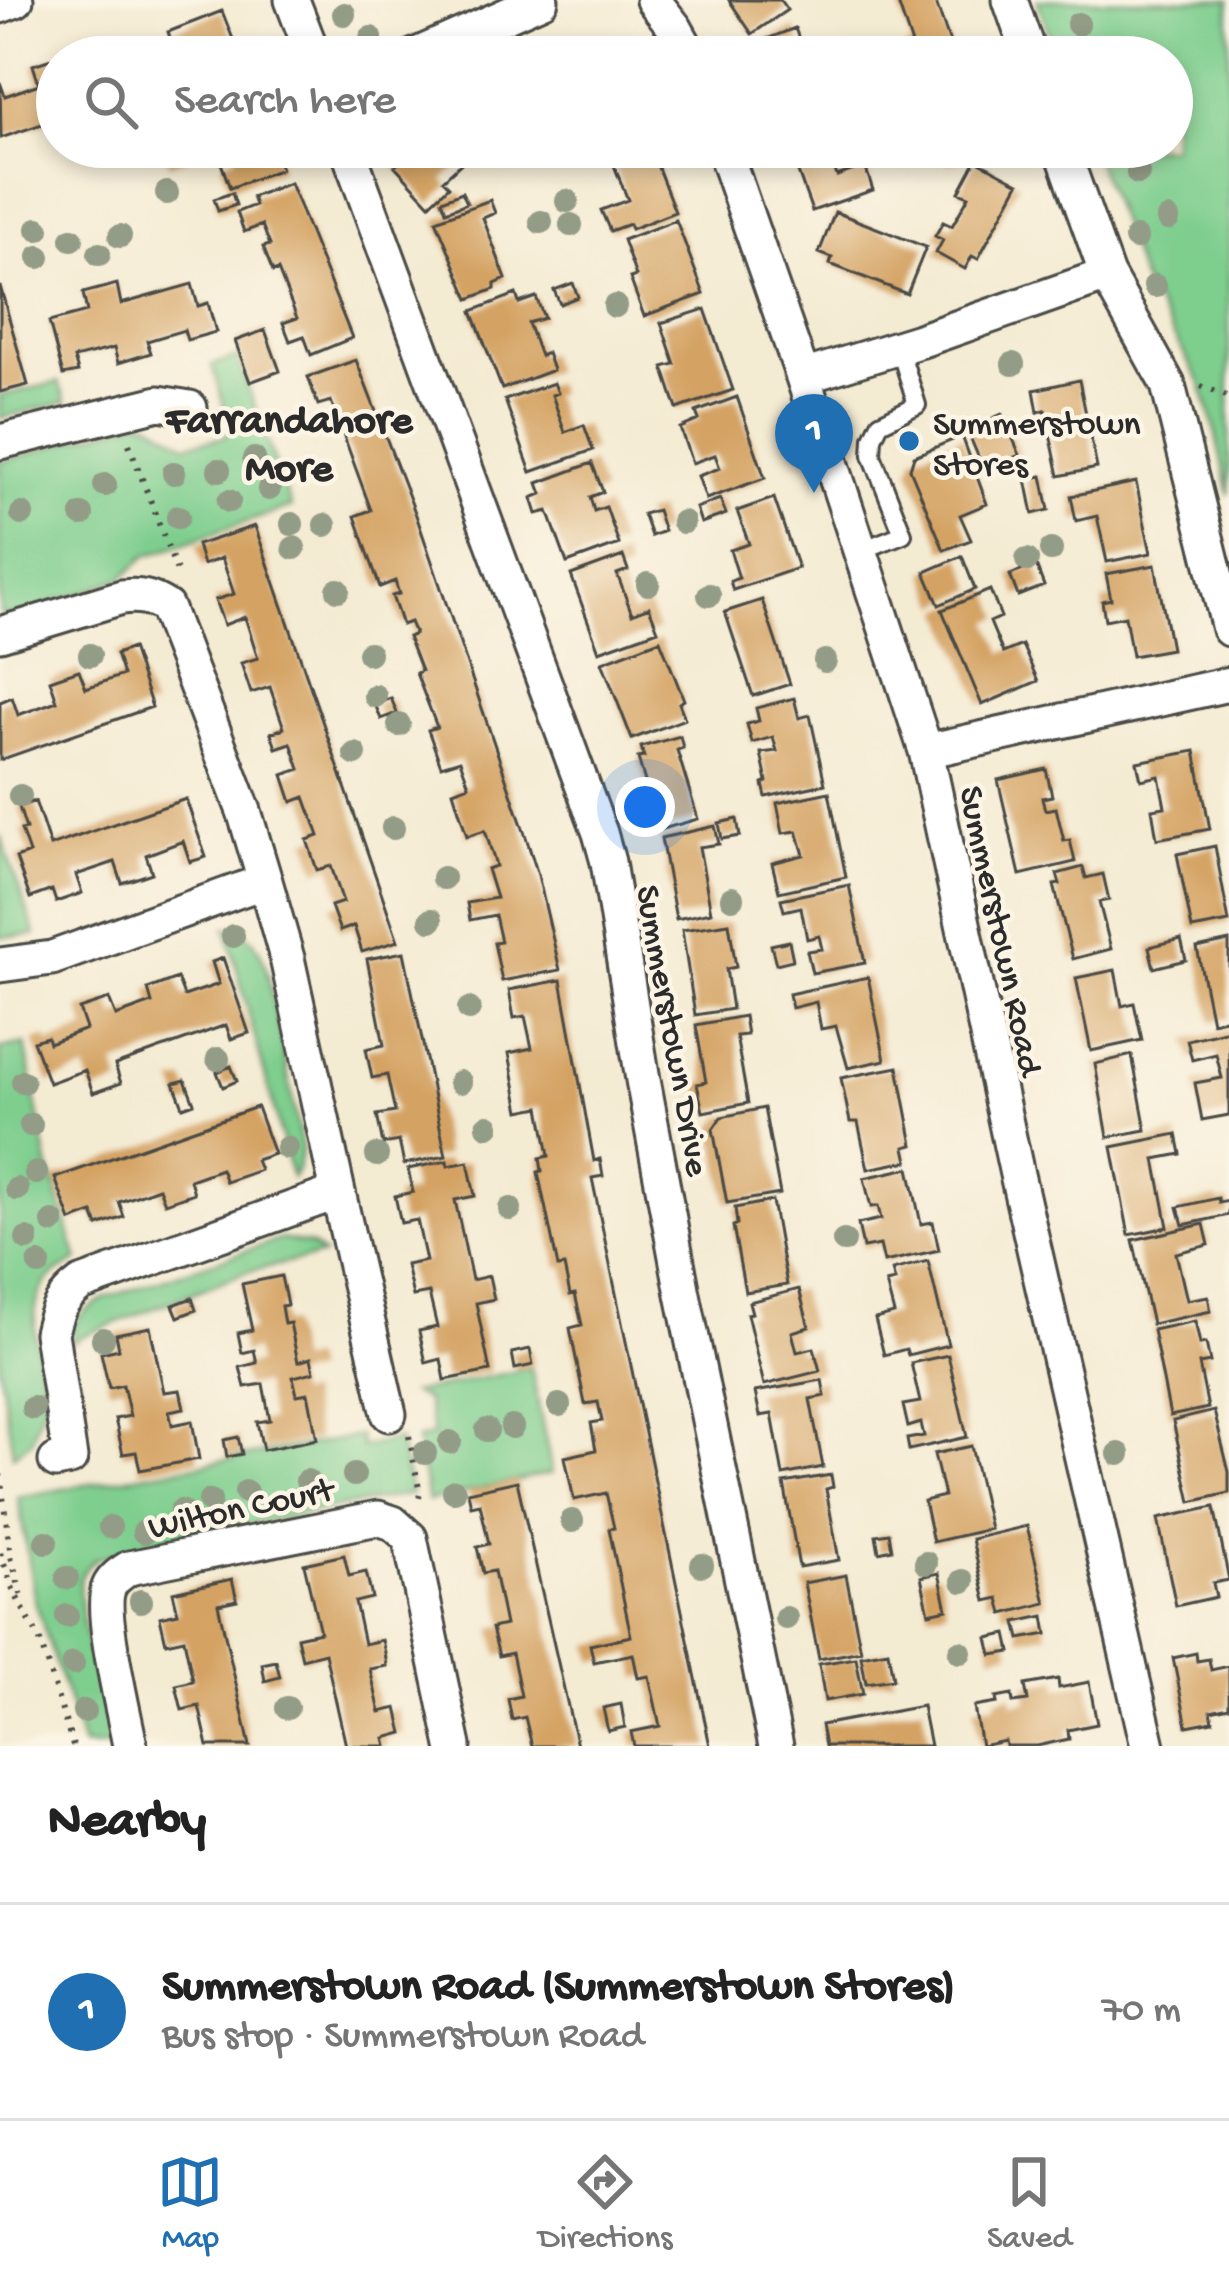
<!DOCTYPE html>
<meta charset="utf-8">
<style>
body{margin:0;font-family:"Gochi Hand",sans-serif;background:#f2f2f2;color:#222}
.you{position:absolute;left:645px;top:807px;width:42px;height:42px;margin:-30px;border:9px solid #fff;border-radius:50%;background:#1a73e8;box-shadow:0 0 0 18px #1a73e833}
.badge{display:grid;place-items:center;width:78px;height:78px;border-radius:50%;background:#1f6fb2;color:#fff;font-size:39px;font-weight:700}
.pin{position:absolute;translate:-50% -99px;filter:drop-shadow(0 3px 6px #0008)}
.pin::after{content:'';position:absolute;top:63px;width:42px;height:36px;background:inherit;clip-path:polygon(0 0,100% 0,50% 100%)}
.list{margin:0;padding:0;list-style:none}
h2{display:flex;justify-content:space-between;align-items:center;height:156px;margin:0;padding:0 48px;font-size:51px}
h2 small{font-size:39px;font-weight:400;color:#767676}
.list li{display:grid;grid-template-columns:78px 1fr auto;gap:36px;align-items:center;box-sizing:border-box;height:216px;padding:0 48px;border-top:3px solid #e0e0e0}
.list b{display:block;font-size:45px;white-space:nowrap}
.list p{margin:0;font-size:39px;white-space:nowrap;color:#767676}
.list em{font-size:39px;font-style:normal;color:#767676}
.icon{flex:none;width:66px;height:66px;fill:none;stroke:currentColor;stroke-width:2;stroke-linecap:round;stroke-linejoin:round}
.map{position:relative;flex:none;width:1229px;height:1746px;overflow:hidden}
.search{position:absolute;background:#fff;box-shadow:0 6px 18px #0003;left:36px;right:36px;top:36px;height:132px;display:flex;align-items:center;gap:30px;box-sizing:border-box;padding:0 42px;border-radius:66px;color:#767676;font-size:45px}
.sheet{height:372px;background:#fff}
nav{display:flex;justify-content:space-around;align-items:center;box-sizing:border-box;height:168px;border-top:3px solid #e0e0e0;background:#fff;font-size:33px;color:#767676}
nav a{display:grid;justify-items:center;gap:6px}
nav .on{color:#1f6fb2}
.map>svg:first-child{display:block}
</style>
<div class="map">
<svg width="1229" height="1746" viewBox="0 0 1229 1746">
<rect width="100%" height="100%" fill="#fcf5e5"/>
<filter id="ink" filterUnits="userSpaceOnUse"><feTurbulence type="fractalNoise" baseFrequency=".00833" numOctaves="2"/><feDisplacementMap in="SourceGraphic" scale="24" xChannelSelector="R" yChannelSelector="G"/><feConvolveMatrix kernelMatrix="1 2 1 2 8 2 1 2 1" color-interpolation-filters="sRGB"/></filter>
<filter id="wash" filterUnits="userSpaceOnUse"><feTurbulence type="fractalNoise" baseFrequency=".004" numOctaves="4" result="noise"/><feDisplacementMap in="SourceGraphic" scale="48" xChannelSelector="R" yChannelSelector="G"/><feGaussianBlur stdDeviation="2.7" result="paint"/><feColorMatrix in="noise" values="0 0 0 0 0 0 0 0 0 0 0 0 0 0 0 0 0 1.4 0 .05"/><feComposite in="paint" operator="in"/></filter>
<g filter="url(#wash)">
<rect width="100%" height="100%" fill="#f4ebd3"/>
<path fill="#7ece8e" stroke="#547c5c" stroke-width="3" d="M1037 0H1229V495L1214 426 1201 383 1142 280 1091 147H1172V57H1058Z
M237 357 291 507 146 556 122 578 18 616 0 614V462L141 420 152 423 186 444 221 438 231 431 212 365Z
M59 382 66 402 0 418V396Z
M0 835 36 935 0 937Z
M226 927C254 932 261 949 268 975L302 1148 297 1170 292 1178Z
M25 1044 48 1165 78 1260C70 1265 60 1269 53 1275 20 1305 41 1358 44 1395 45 1408 34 1425 32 1440L13 1455 0 1369V1049Z
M281 1239 311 1245 323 1255 246 1272 80 1337 73 1343C71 1318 85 1310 106 1298Z
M531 1368 552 1473 428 1501 417 1440 433 1435 426 1400 412 1393Z
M359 1436 362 1448 398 1439 411 1494 184 1536 95 1559C88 1565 81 1572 80 1582 75 1613 104 1703 112 1739V1746H83L35 1601 18 1497Z"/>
<g id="blocks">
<path fill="#d4a364" d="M729 0H780L787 10 752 34Z
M897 0H935L955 57H909L905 47 912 45Z
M222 11 240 57H170L167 49 173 47 168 32Z
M795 28 800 42 793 45 797 57H759L754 44Z
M120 39 126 57H108L104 45Z
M57 57V119L1 138 0 82 5 96 39 84 33 65Z
M163 147H185L189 158 169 165Z
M232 147H273L281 169 230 188 221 163 236 157Z
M416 147H479L443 180 449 186 430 204 395 166Z
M650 147 675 212 631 229 629 224 610 231 601 210 628 200 607 148Z
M789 147H827L837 176 865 166 873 190 812 211Z
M942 147H995L996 148 948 164Z
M976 160 1019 183 978 259 972 256 965 269 936 253 943 240 935 236 943 222 952 226 969 196 959 192Z
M290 183 352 338 311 355 304 336 290 341 283 323 297 318 278 270 273 272 263 247 270 245 262 225 244 232 237 212 255 205 252 197Z
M462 192 467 203 446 211 442 200Z
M232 193 236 205 218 211 214 199Z
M490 200 495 213 483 218 506 279 495 284V289L469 299 436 220Z
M835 212 926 247 907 294 830 264 832 258 819 253Z
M676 220 704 294 644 316 630 278 636 276 623 240Z
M573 283 578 297 560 304 554 290Z
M117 284 121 304 192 284 198 306 208 303 216 332 187 340 184 330 147 341 151 353 118 363 114 348 74 358 78 372 63 375 49 322 87 312 83 293Z
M0 286 28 385 0 392Z
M516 294 519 303 536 297 544 318 528 323 540 356 547 353 553 370 502 389 472 311Z
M705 309 733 390 677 409 663 367 675 364 661 323Z
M265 330 280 371 250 382 235 341Z
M356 360 416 515 525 834 538 875 560 970 502 981 494 943 501 942 495 915 470 920 467 903 496 898 487 869 496 866 485 830 467 836 453 791 469 785 460 760 441 766 428 730 437 727 416 673 421 671 408 637 415 634 410 622 402 625 392 596 399 594 395 581 380 587 355 516 371 510 331 401 318 405 308 377Z
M1079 380 1097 468 1059 476 1045 410 1038 412 1034 390Z
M554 383 558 393 552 395 565 432 584 425 593 450 531 472 505 400Z
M737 397 765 478 706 499 698 476 720 468 715 455 692 463 680 428 699 420 696 412Z
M1002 414 1020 455 984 470 967 430Z
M962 436 987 504 960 515 971 540 944 550 910 469 914 456Z
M592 463 603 492 590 497 594 511 606 507 619 544 567 563 548 511 537 514 532 498 542 494 538 483Z
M1042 476 1049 510 1033 514 1026 479Z
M1136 482 1151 553 1107 562 1097 516 1076 521 1071 496Z
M774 498 798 568 733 590 730 581 739 578 730 550 749 544 737 511Z
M720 499 726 514 701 523 696 508Z
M657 510 664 531 651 536 643 514Z
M255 526 398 941 362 952 354 926 340 931 331 906 343 902 331 866 317 870 307 840 319 836 305 797 292 802 283 775 300 769 291 743 276 748 271 733 284 728 270 687 251 693 241 663 258 658 245 617 224 625 215 600 234 594 222 558 203 565 197 545Z
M623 556 628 570 617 574 632 614 649 607 658 630 599 651 571 575Z
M962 556 975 589 939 605 925 572Z
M1036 565 1044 586 1018 596 1010 575Z
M1155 565 1171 649 1132 656 1125 616 1105 620 1102 601 1111 599 1106 574Z
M990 590 1001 617 990 622 1003 653 1022 645 1038 681 982 705 942 610Z
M762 600 790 684 753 696 725 612Z
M660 640 684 700 679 703 685 719 632 739 602 662Z
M132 648 152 707 0 760V702L12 697 18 715 57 701 50 680 79 670 86 688 123 675 116 654Z
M391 698 397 713 381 719 375 704Z
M794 698 799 718 810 715 825 784 766 797 763 784 767 782 761 753 777 751 773 737 752 743 747 724 759 721 756 708Z
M680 736 683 748 677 750 698 819 659 830 638 758 644 757 641 747Z
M1195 751 1210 829 1157 839 1152 809 1165 807 1159 776 1141 780 1137 762Z
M1046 769 1052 796 1042 798 1045 810 1056 808 1064 841 1070 840 1075 862 1020 875 998 780Z
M829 792 846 877 779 892 772 863 804 855 797 831 783 833 777 803Z
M186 799 206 857 190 862 183 841 146 855 152 873 122 883 115 862 76 875 82 893 56 902 52 890 30 898 16 858 29 853 21 830 26 829 19 807 35 801 50 846Z
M737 819 740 836 722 839 719 823Z
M715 826 719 844 699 847 711 912 676 919 661 838Z
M1215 846 1229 922 1192 929 1177 854Z
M1083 867 1086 878 1103 874 1109 900 1099 902 1111 949 1073 959 1054 885 1060 884 1057 874Z
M849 885 865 963 812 973 807 951 822 949 819 936 807 939 801 907 784 911 781 899Z
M729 923 736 967 726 969 732 1009 695 1015 682 930Z
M1181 939 1186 960 1154 968 1149 947Z
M789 941 793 960 776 964 771 945Z
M1229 941V1018L1212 1022 1197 948Z
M404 952 446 1156 404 1164 399 1141 383 1144 377 1115 395 1112 387 1075 372 1078 366 1049 384 1045 367 959Z
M223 958 249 1033 231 1039 226 1025 115 1065 121 1083 93 1093 85 1070 49 1083 33 1041 47 1037 49 1043 86 1029 79 1009 109 999 116 1016 152 1003 148 989 177 978 184 996 219 984 212 962Z
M1115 970 1122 1006 1134 1003 1142 1040 1091 1051 1076 978Z
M868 977 885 1060 848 1068 836 1026 821 1029 816 1002 792 1008 789 994Z
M561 980 594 1161 600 1159 603 1176 592 1178 710 1746H634L631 1732 660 1726 649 1676 638 1678 633 1654 594 1662 590 1645 631 1636 609 1529 614 1528 606 1493 574 1500 565 1457 596 1450 591 1423 602 1421 598 1402 585 1404 570 1328 582 1325 575 1294 570 1295 564 1266 558 1267 538 1172 542 1171 540 1158 549 1156 540 1107 520 1111 509 1053 532 1048 525 1016 514 1018 509 990Z
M744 1016 747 1035 736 1036 748 1103 703 1112 697 1084 706 1082 696 1025Z
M1229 1030V1115L1202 1120 1195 1083 1222 1078 1216 1054 1192 1060 1187 1040Z
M1132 1055 1146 1130 1108 1137 1095 1064Z
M231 1066 237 1081 223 1087 217 1072Z
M898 1067 913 1145 905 1147 908 1161 868 1169 858 1122H850L841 1078Z
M185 1080 194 1103 183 1107 174 1083Z
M257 1107 274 1154 256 1160 260 1170 226 1182 221 1169 190 1180 194 1193 165 1203 159 1188 142 1194 119 1202 124 1217 98 1226 93 1213 71 1221 55 1178Z
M764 1108 780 1194 727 1203 713 1129 721 1117Z
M1177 1134 1181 1154 1155 1159 1168 1227 1129 1235 1112 1147Z
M447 1161 448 1166 468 1162 475 1196 455 1200 472 1280 489 1276 494 1299 476 1303 490 1371 445 1380 441 1359 426 1363 419 1331 437 1327 429 1293 413 1296 406 1265 426 1261 417 1220 401 1223 395 1196 413 1192 408 1169Z
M909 1168 921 1224 933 1222 939 1250 884 1262 880 1245 863 1248 858 1224 881 1219 878 1206 871 1207 864 1178Z
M1218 1198 1219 1203 1229 1201V1215L1183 1225 1178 1207Z
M772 1201 787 1285 745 1292 733 1226 737 1224 735 1208Z
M1204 1224 1209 1245 1176 1253 1187 1300 1208 1296 1211 1311 1152 1324 1133 1240Z
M928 1261 948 1345 908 1355 906 1349 884 1355 875 1319 894 1314 886 1283 895 1281 892 1270Z
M281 1276 287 1305 281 1306 284 1324 290 1323 298 1362 311 1358 314 1372 293 1377 297 1395 308 1393 317 1439 263 1450 257 1422 270 1420 263 1384 245 1387 240 1367 257 1363 254 1350 242 1353 238 1333 252 1330 242 1284Z
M799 1289 809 1327 792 1332 797 1352 814 1348 820 1371 764 1385 747 1314 752 1313 749 1302Z
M192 1298 196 1310 178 1317 173 1305Z
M1195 1321 1200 1344 1206 1343 1210 1362 1199 1364 1208 1408 1170 1416 1153 1330Z
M150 1327 164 1392 180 1390 184 1408 169 1411 172 1425 192 1421 199 1459 140 1470 136 1452 123 1454 115 1419 130 1416 123 1385 109 1388 101 1353 119 1349 116 1334Z
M530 1349 533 1365 515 1369 512 1353Z
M948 1355 967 1437 909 1450 907 1439 924 1436 921 1423 908 1427 903 1405 920 1402 911 1363Z
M822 1380 825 1396 810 1399 823 1467 783 1475 772 1414 760 1416 755 1392Z
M1214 1411 1229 1472V1493L1191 1502 1173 1421Z
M238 1437 242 1454 227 1457 224 1440Z
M971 1446 990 1529 933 1542 924 1501 944 1496 934 1454Z
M831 1475 833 1487 826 1489 839 1560 799 1567 784 1483Z
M517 1481 539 1579 577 1746H532L525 1717 512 1720 508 1699 521 1696 512 1653 499 1656 492 1628 505 1625 494 1571 483 1573 477 1547 489 1544 480 1504 471 1506 468 1492Z
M1214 1507 1229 1580 1213 1583 1216 1597 1176 1606 1158 1519Z
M1027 1526 1046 1603 1003 1614 999 1598 986 1601 972 1539Z
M889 1533 892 1549 879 1552 876 1535Z
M344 1555 349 1576 366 1572 372 1598 355 1602 364 1644 382 1640 385 1653 387 1666 370 1669 380 1712 397 1708 403 1733 385 1738 387 1746H346L325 1653 302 1659 297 1637 320 1632 304 1564Z
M939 1573 947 1609 929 1613 921 1577Z
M846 1575 861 1651 819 1659 804 1583Z
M232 1579 237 1600 218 1604 250 1746H208L199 1706 182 1710 176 1685 193 1681 184 1639 166 1643 160 1617 178 1613 173 1592Z
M1044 1616 1047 1634 1020 1639 1016 1622Z
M1007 1634 1011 1652 992 1655 988 1638Z
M888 1651 893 1679 866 1683 861 1656Z
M1196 1653 1197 1661 1209 1659 1211 1670 1229 1666V1707L1211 1711 1213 1721 1187 1726 1173 1658Z
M856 1658 863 1694 825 1701 819 1664Z
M276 1661 280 1677 265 1681 262 1664Z
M1058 1679 1059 1688 1089 1682 1097 1724 1068 1730 1069 1739 1037 1746H1006L1005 1741 981 1746 974 1707 997 1703 996 1698 1012 1695 1013 1703 1028 1701 1025 1685Z
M621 1704 625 1727 608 1731 603 1708Z
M922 1706 930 1746H825L821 1725Z"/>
</g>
</g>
<g filter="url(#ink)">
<use href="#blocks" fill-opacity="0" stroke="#494844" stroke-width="3"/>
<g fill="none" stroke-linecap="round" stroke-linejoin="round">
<g stroke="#494844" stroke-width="22">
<path id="service" d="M860 551 903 534 872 455 873 438 880 423 917 405 899 347"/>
</g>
<g stroke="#494844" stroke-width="39">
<path id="minor" d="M292 0 314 57
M653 0 675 28 691 57
M1010 0 1030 57
M0 6 16 0
M412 57 541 0
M347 147 600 833 608 862 643 1080 683 1294 776 1746
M723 147 803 377 926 751 1016 1170 1148 1746
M1061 147 1107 275 1168 385 1229 629
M803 377 919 341 1107 275
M0 442 159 403 190 408
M0 634 122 597C140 595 151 597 166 607L244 811 265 881 52 958 0 965
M926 751 1229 684
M338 1192 389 1414
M56 1461 70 1458 51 1333C56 1310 62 1298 81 1284L338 1192 287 958 265 881
M130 1746C125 1716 98 1610 109 1587 113 1578 121 1573 129 1568L378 1518 393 1523 410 1538 454 1746"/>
</g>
<path stroke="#494844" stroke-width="6" stroke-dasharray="3 9" stroke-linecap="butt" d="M1201 386 1229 397
M129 444 179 577
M409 1436 420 1494 417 1505
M0 1474 11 1556 23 1601
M0 1553 14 1592 39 1638 73 1746"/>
<use href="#service" stroke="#fff" stroke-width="16"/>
<use href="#minor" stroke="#fff" stroke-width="33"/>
</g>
<g fill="#939c87">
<circle cx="344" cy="14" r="12"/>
<circle cx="1078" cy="24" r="12"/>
<circle cx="371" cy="38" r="12"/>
<circle cx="1138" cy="173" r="12"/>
<circle cx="167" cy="193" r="12"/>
<circle cx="567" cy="201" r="12"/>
<circle cx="1168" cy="219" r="12"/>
<circle cx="541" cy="222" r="12"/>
<circle cx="571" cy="225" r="12"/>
<circle cx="38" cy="229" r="12"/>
<circle cx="120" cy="236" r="12"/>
<circle cx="1136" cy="238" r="12"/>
<circle cx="72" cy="239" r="12"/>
<circle cx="99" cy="254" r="12"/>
<circle cx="39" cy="257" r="12"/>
<circle cx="1155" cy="286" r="12"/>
<circle cx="615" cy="306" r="12"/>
<circle cx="1013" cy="364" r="12"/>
<circle cx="254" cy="459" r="12"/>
<circle cx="219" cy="470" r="12"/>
<circle cx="174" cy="473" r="12"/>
<circle cx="105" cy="485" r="12"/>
<circle cx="269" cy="489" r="12"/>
<circle cx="229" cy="501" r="12"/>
<circle cx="22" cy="514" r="12"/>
<circle cx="82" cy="515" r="12"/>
<circle cx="178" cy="517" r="12"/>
<circle cx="683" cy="522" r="12"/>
<circle cx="292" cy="524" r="12"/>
<circle cx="325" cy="525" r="12"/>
<circle cx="294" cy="548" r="12"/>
<circle cx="1051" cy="550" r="12"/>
<circle cx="1027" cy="560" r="12"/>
<circle cx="648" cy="584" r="12"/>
<circle cx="338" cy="590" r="12"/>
<circle cx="709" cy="595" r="12"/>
<circle cx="369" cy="653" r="12"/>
<circle cx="90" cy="655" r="12"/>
<circle cx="825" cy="661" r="12"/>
<circle cx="375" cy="696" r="12"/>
<circle cx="399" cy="725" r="12"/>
<circle cx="355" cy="754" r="12"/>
<circle cx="20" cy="796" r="12"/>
<circle cx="393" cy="828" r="12"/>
<circle cx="443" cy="878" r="12"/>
<circle cx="732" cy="898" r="12"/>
<circle cx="431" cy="920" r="12"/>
<circle cx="233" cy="936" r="12"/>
<circle cx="469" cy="1009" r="12"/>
<circle cx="218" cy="1059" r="12"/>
<circle cx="23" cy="1082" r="12"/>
<circle cx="460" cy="1082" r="12"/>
<circle cx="31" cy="1125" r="12"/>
<circle cx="488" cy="1126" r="12"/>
<circle cx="287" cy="1148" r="12"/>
<circle cx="377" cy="1155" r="12"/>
<circle cx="36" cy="1173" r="12"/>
<circle cx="17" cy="1189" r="12"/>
<circle cx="510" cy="1209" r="12"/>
<circle cx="53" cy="1222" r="12"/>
<circle cx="27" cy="1239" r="12"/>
<circle cx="844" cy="1241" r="12"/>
<circle cx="39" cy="1264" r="12"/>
<circle cx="103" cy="1339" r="12"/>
<circle cx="559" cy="1405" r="12"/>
<circle cx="33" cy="1408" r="12"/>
<circle cx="512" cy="1427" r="12"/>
<circle cx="487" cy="1430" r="12"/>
<circle cx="450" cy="1442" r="12"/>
<circle cx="425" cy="1453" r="12"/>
<circle cx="1119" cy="1454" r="12"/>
<circle cx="354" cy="1475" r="12"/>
<circle cx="307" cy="1481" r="12"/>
<circle cx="454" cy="1491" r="12"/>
<circle cx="246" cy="1492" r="12"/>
<circle cx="210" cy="1501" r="12"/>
<circle cx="181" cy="1511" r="12"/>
<circle cx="572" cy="1521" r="12"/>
<circle cx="110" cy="1527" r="12"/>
<circle cx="144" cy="1532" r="12"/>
<circle cx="46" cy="1542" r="12"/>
<circle cx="926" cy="1563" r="12"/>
<circle cx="702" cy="1565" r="12"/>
<circle cx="67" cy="1578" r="12"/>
<circle cx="963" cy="1581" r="12"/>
<circle cx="141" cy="1601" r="12"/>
<circle cx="67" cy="1616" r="12"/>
<circle cx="786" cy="1618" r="12"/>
<circle cx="960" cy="1652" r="12"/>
<circle cx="73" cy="1664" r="12"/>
<circle cx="287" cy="1708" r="12"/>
<circle cx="84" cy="1711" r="12"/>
</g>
</g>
<circle fill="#1f6fb2" stroke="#fcf5e5" stroke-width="4.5" cx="909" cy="441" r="12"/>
<g text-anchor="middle" stroke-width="9" stroke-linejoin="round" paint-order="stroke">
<g font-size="36" fill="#2b2b2b" stroke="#fcf5e5" text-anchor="start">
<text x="933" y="433">Summerstown<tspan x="933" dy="41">Stores</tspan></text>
</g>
<g font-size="36" fill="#2b2b2b" stroke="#fcf5e5">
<text transform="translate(1004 930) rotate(78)" y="13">Summerstown Road</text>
<text transform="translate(676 1030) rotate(80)" y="13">Summerstown Drive</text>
<text transform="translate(240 1505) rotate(-12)" y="13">Wilton Court</text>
</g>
<g font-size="42" font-weight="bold" fill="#2b2b2b" stroke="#fcf5e5">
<text x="289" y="431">Farrandahore<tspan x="289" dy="48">More</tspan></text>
</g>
</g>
</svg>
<div class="you"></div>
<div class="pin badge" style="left:814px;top:493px">1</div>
<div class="search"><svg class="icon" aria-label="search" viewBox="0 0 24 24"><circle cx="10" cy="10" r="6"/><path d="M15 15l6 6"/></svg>Search here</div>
</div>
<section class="sheet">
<h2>Nearby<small></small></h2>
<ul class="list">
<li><span class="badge">1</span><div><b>Summerstown Road (Summerstown Stores)</b><p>Bus stop · Summerstown Road</p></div><em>70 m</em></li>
</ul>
</section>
<nav>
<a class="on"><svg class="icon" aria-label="map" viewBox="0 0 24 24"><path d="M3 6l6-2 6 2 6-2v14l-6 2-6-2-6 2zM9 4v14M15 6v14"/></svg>Map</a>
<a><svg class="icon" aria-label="directions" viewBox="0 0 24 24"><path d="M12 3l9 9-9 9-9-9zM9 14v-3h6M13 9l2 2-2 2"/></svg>Directions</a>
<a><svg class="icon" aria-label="saved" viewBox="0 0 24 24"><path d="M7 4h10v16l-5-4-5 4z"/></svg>Saved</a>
</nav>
